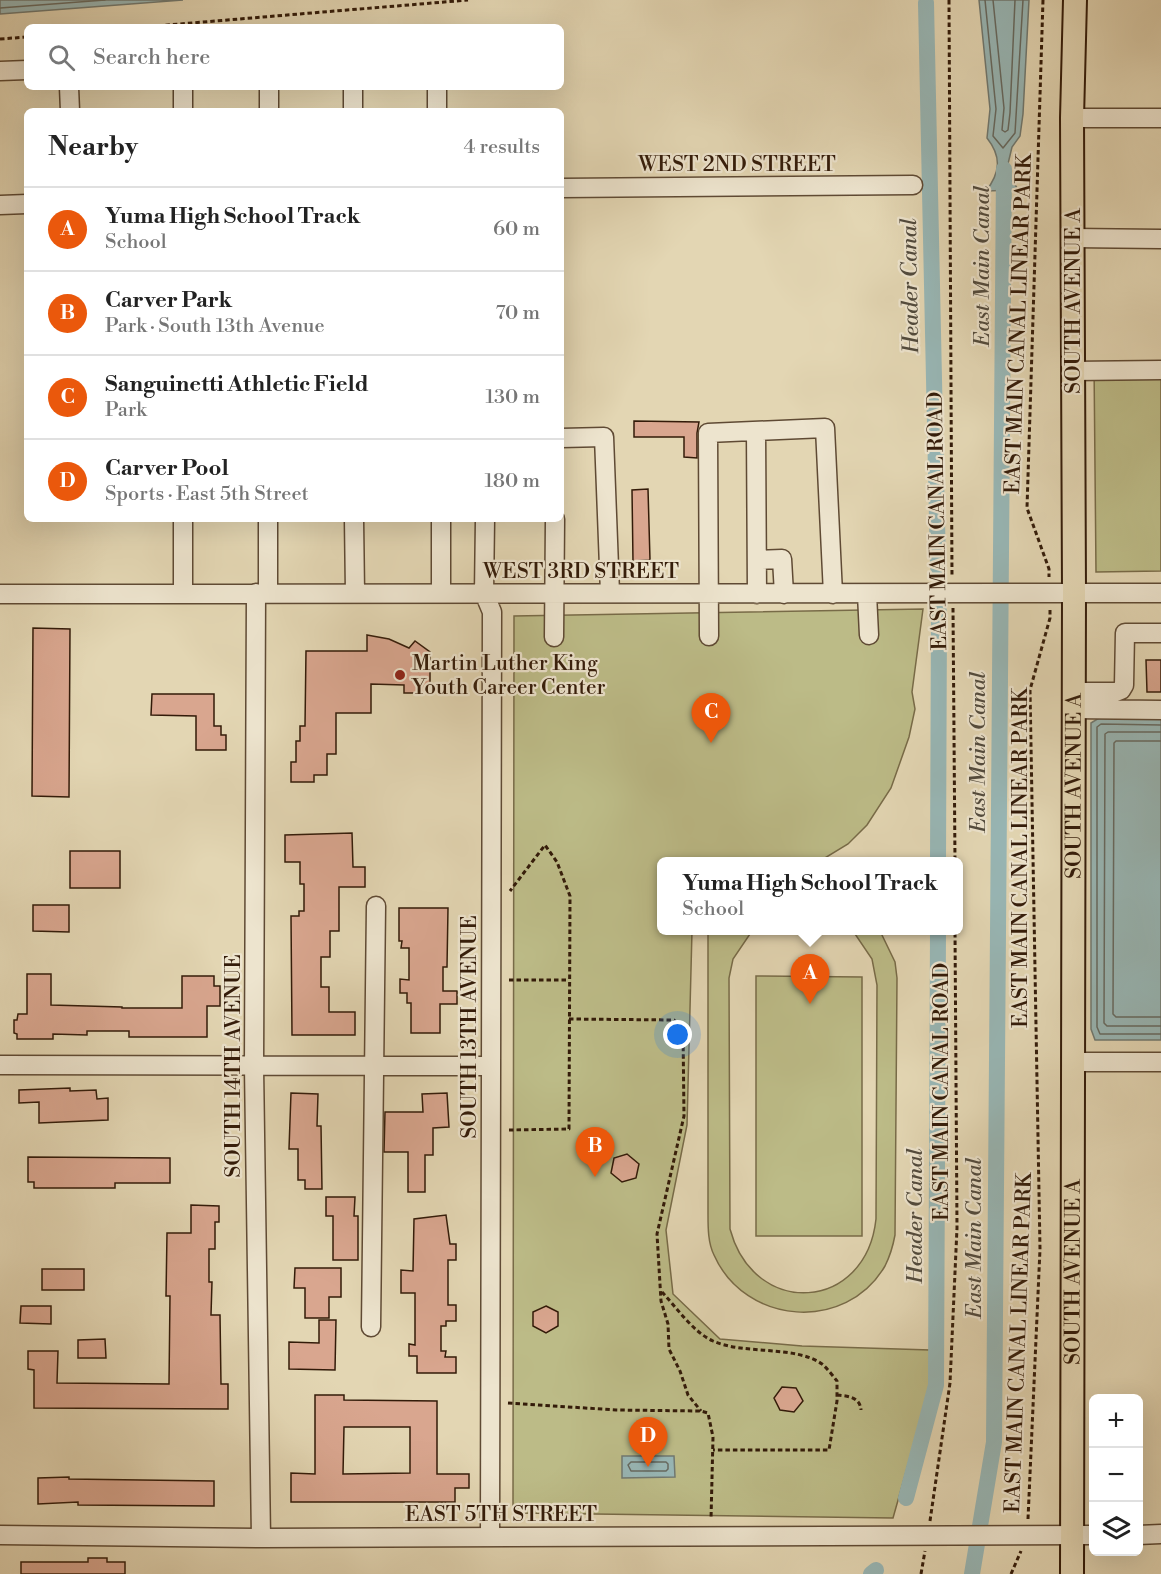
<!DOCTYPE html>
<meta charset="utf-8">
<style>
body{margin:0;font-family:"Libre Bodoni",serif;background:#f2f2f2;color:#222}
.controls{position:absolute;right:18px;bottom:18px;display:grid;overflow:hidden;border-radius:9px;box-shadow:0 6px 24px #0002}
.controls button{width:54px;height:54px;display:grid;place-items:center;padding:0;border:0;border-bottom:2px solid #e0e0e0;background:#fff;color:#222;font:30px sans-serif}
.you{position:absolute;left:678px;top:1035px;width:21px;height:21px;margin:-15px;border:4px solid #fff;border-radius:50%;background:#1a73e8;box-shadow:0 0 0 9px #1a73e833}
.badge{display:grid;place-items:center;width:39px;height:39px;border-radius:50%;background:#ea580c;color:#fff;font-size:20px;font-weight:700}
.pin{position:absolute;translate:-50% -50px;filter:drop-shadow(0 2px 3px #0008)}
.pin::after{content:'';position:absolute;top:32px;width:21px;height:18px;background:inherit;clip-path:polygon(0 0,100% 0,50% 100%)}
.popup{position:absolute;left:657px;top:857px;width:306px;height:78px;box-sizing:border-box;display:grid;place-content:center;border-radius:9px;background:#fff;filter:drop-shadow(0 2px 4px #0005);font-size:20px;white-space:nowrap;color:#767676}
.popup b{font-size:22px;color:#222}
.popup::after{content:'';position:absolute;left:50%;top:100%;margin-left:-12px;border:12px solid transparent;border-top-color:#fff}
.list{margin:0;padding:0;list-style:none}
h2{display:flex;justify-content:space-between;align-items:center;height:78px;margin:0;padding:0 24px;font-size:26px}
h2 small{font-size:20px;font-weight:400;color:#767676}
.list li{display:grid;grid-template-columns:39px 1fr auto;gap:18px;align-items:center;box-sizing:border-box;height:84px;padding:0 24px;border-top:2px solid #e0e0e0}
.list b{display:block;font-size:22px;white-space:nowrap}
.list p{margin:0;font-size:20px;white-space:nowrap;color:#767676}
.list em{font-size:20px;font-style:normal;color:#767676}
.icon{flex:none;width:33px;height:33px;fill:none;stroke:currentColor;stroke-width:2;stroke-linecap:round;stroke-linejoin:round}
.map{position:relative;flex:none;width:1161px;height:1574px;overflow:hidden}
.search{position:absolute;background:#fff;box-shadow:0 6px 24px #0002;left:24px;top:24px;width:540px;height:66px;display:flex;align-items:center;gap:15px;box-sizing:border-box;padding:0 21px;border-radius:9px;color:#767676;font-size:22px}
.panel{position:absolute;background:#fff;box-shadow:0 6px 24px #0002;left:24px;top:108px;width:540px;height:414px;border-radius:9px}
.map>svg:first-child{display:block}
</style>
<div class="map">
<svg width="1161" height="1574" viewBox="0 0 1161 1574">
<rect width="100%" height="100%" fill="#e3d6b3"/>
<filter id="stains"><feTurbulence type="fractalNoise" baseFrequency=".00333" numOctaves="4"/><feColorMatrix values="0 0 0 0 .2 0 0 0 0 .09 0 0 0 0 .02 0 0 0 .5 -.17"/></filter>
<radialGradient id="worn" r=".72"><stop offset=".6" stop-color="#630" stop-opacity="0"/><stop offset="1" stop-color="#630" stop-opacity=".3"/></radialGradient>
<path fill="#bcbb87" stroke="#786b48" stroke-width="1.5" d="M1094 363H1161V571L1096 572Z
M923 609 912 692 915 709 909 737 891 788 867 825 848 844 820 861 662 862V930L692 931 687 1125 666 1230 673 1294 720 1339 802 1346 930 1350V1387L893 1518 519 1513 513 1506 514 616Z
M708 931H752L733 959 729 978 730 1229C754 1319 866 1312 876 1219L877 985 872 959 853 931H880L895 962 897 978 895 1235C893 1246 890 1256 885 1266 846 1333 745 1325 714 1255 708 1243 708 1228 708 1214Z
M756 976 862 977V1236H756Z"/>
<path fill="#98b7b6" stroke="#707971" stroke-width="1.5" d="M0 0H183L0 14Z
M979 0H1029L1023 114 1020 136 1012 147 1007 168 1010 179 1019 190 986 191C1000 173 1002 157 987 138L990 109Z
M1099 718 1161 719V1040H1095L1091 1029V723Z
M622 1456H674L675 1477 622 1478Z"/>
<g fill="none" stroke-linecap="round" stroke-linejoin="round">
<path stroke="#666960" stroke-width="1.5" d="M985 0 996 109 993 136 1003 148 1015 133 1023 0
M993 0 1004 108 1002 130 1005 132 1008 130 1010 113 1015 0
M0 8 105 0
M1161 725 1101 724 1097 727V1027L1100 1034H1161
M1161 732H1108L1105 734 1104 1023 1107 1026H1161
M1161 741H1116L1114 743 1113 1014 1116 1017H1161
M631 1462H666L668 1464V1469L666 1471H631L628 1465Z"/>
<path stroke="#98b7b6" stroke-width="16" d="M926 3 938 567
M938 862 939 612
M906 1498 936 1385 938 930
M871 1574 876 1570
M972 1574 994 1442 1004 169"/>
</g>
<path fill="#d9a68f" stroke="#331b09" stroke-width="1.5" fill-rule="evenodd" d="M634 421 699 422 697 433V458L684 457V437H634Z
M648 489 650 560 633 561 632 490Z
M33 628 70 629 69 797 32 796Z
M367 635 389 639 409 648 415 641 430 652V693H404V685L371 684V713H336V754H327V775H314V782H291V762H296V741H300V726H305L306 651H367Z
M1146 660H1161V692H1147Z
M152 694H214V726H221V735H226V750H196V716L151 715Z
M352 833 353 867H365V887H339V931H330V957H321V987H329V1012H355V1035H292L291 916H299V911H304V884H300V862H285V835Z
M70 851H120V888H70Z
M33 905H69V932L33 931Z
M399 908H448L447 967H443V991H457V1004H440V1033H411V1003H407V993H400V979L409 980V948H401L402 941H399Z
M27 974H51V1005L122 1007V1008H182V976H214V986H220V1006H207V1037H129V1031H87V1035L53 1034V1039H17V1034L14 1033V1020H17L18 1014H27Z
M70 1088V1091L96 1090 97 1099 108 1098V1120L39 1123V1102L19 1103V1090Z
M291 1093 318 1094 317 1126H321L322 1189H305V1180H298V1149H289Z
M447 1093 449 1127 433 1128V1155H425V1192H408V1152H384L385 1112H423L422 1094Z
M627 1154 639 1164 636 1178 622 1182 611 1173 614 1158Z
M28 1157 170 1158V1183H115V1188H34V1182H28Z
M326 1197H355L354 1216H358V1260H333V1216H326Z
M191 1205 219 1206V1222H215V1249H209V1282H212L211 1315H220L221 1384H228V1409L34 1408V1370L28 1369V1351H58L57 1383 169 1384 170 1296H166L167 1233H191Z
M446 1215 450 1244H456V1260H448V1305H456V1321H446V1326H441V1351H446L445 1357H456V1373H417V1356H409V1344L415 1345V1293H401V1270L413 1271 414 1219Z
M295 1268H341V1297H329V1318H305V1288H294Z
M42 1269H84V1290H42Z
M21 1306H51V1324L20 1323Z
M546 1306 558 1312V1326L546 1333 533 1326V1312Z
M319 1320H336L335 1370 289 1369V1342L319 1343Z
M105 1339 106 1358H78V1340Z
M782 1387 796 1388 803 1401 794 1412 780 1410 774 1398Z
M315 1395H344V1400L437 1401V1474H469V1488H455V1502H291V1473L315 1474ZM344 1427H410V1473L343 1474Z
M69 1477V1479L214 1481V1506L78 1505V1502L38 1504V1478Z
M88 1558H107V1562H125V1574H21V1562H88Z"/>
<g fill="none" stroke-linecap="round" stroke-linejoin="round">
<g stroke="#5f4a34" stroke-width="21">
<path id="minor" d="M0 71 27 70
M69 87 70 111
M183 87V111
M353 87V111
M437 87V111
M269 111V87
M1072 118H1161
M561 188 913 185
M0 205 27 204
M1073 238 1161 239
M1073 371 1161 370
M756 431 757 594
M561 438 604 437 610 593
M183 519V593
M354 519 355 593
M441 519V593
M485 519 484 593 492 612 490 1537
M757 560 782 559 784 594
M256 593 254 1067 261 1538
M268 593V519
M0 594 1161 593
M867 594 869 635
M709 636 708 433 825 428 833 594
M554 637 555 519
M1073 692H1116L1121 690 1124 685 1125 633H1161
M1073 709 1161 710
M1072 1062H1161
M0 1065 490 1066
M371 1327 376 906
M0 1535 261 1538 1094 1535
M1138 1535 1161 1534"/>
</g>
<g stroke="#331b09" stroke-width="26">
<g id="major">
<path id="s1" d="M1072 1574 1074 593 1072 118 1075 0"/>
</g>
</g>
<path stroke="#331b09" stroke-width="3" stroke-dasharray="4.5 3" stroke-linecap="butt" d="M949 0 952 577
M1043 0 1027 508 1049 569V577
M143 27 468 0
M0 39 27 37
M953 608 955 862
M509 980H569
M569 1019 674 1020 683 1031 684 1116 657 1234 661 1301 668 1324 669 1349 680 1371 688 1395 701 1411
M509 1130 569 1129 570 896 557 862 545 845 510 891
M662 1292C677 1308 693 1332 713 1341 744 1355 795 1345 822 1364 827 1368 833 1376 837 1381V1401L829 1450H713
M837 1395C848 1396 860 1397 861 1410
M508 1403 616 1410 701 1411 708 1413 713 1437 711 1519
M1028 1519 1040 1249 1030 690 1050 618V607
M930 1521 950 1383 957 1228 955 930
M921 1574 925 1551
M1011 1574 1021 1551"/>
<use href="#minor" stroke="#ede4ce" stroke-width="18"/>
<use href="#major" stroke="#e3d6b3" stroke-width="22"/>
</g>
<circle fill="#8f2418" stroke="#ede4ce" stroke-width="2" cx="400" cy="675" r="6"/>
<g text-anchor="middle" stroke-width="4.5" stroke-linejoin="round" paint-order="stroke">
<g font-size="21" fill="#331b09" stroke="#ede4ce">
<text x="737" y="171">WEST 2ND STREET</text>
<text transform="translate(1073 301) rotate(-90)" y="7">SOUTH AVENUE A</text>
<text transform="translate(1018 324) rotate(-88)" y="7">EAST MAIN CANAL LINEAR PARK</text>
<text transform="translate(937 521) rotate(-91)" y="7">EAST MAIN CANAL ROAD</text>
<text x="581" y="578">WEST 3RD STREET</text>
<text dy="7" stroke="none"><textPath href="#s1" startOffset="788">SOUTH AVENUE A</textPath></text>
<text transform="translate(1020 858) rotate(-90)" y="7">EAST MAIN CANAL LINEAR PARK</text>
<text transform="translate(469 1027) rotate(-90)" y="7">SOUTH 13TH AVENUE</text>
<text transform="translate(233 1066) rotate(-90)" y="7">SOUTH 14TH AVENUE</text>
<text transform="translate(941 1092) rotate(-90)" y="7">EAST MAIN CANAL ROAD</text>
<text dy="7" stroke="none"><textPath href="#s1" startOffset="302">SOUTH AVENUE A</textPath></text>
<text transform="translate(1018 1343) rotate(-88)" y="7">EAST MAIN CANAL LINEAR PARK</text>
<text x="501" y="1521">EAST 5TH STREET</text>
</g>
<g font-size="21" fill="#331b09" stroke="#ede4ce" text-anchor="start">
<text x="412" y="670">Martin Luther King<tspan x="412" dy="24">Youth Career Center</tspan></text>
</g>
<g font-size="22" font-style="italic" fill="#514a3d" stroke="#ede4ce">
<text transform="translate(981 266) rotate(-90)" y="8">East Main Canal</text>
<text transform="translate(909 286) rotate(-91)" y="8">Header Canal</text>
<text transform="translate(977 752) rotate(-90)" y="8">East Main Canal</text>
<text transform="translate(914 1216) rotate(-90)" y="8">Header Canal</text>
<text transform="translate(973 1238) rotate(-90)" y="8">East Main Canal</text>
</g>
</g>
<rect width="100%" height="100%" filter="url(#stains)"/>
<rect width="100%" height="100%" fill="url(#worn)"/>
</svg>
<div class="controls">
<button>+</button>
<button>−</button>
<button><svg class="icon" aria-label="layers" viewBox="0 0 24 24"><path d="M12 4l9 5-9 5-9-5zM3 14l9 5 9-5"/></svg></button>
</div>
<div class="you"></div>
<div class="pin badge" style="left:810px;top:1004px">A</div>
<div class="popup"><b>Yuma High School Track</b>School</div>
<div class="pin badge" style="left:595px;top:1177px">B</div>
<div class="pin badge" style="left:711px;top:743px">C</div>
<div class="pin badge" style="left:648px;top:1467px">D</div>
<div class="search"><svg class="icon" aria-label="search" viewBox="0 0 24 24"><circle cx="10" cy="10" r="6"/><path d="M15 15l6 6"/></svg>Search here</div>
<section class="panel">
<h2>Nearby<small>4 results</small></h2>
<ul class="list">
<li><span class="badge">A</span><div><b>Yuma High School Track</b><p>School</p></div><em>60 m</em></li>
<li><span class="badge">B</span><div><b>Carver Park</b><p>Park · South 13th Avenue</p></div><em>70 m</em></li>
<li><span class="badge">C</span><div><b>Sanguinetti Athletic Field</b><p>Park</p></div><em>130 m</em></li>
<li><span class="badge">D</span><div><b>Carver Pool</b><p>Sports · East 5th Street</p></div><em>180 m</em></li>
</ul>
</section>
</div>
